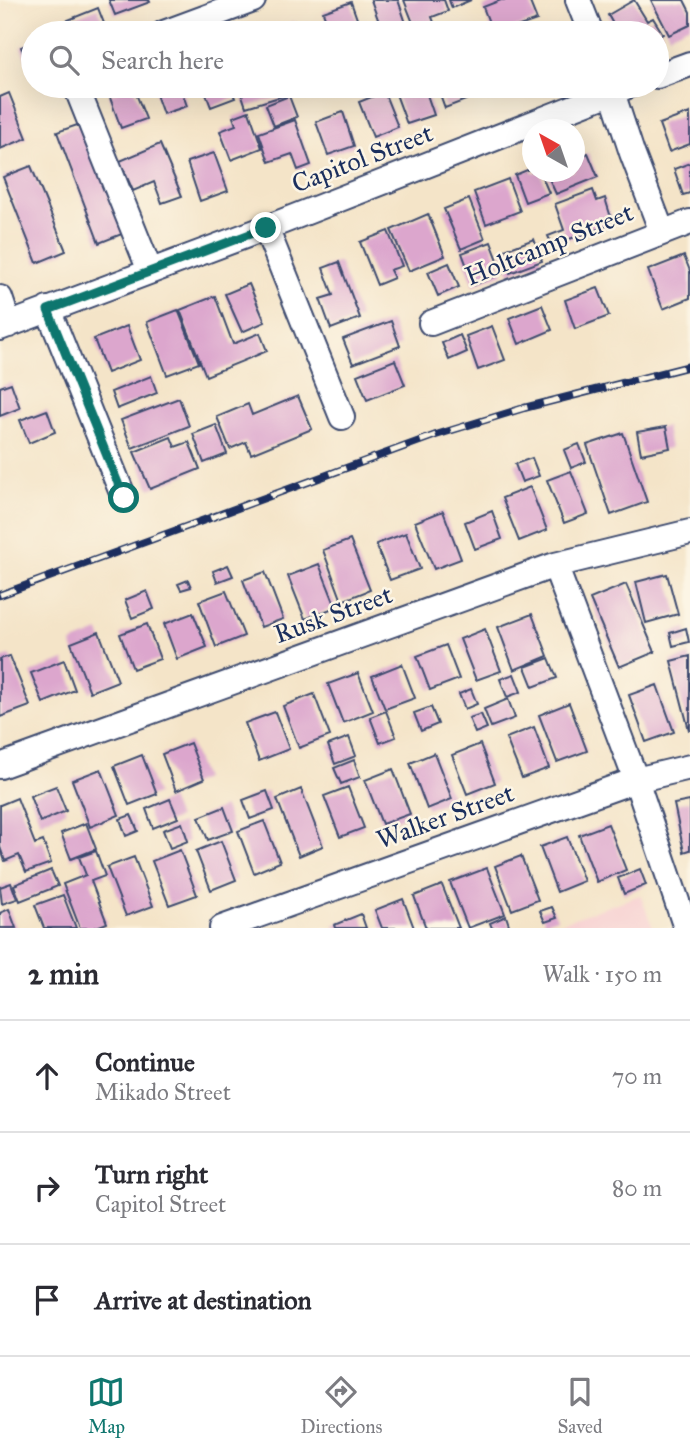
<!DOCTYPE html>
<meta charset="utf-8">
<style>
body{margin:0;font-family:"IM FELL Great Primer",serif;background:#f2f2f3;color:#2b2b33}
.compass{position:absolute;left:522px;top:119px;width:63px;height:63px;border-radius:50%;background:#fff;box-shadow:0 7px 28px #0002;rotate:320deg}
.stop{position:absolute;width:21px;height:21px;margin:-16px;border:5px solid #0f766e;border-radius:50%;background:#fff}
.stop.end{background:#0f766e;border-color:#fff;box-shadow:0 2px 7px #0008}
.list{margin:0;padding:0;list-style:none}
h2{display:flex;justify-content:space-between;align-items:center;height:91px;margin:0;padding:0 28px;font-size:30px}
h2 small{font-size:23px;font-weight:400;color:#7c7c81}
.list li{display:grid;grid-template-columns:46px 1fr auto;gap:21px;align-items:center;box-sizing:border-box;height:112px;padding:0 28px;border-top:2px solid #e1e1e2}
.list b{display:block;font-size:26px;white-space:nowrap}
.list p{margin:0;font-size:23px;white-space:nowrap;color:#7c7c81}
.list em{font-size:23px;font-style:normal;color:#7c7c81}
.icon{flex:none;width:38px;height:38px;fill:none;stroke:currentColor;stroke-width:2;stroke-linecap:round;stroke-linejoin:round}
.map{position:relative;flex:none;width:690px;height:928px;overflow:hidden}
.search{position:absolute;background:#fff;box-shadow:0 7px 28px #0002;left:21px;right:21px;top:21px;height:77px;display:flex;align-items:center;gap:18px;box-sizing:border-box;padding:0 24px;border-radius:38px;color:#7c7c81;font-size:26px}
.sheet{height:427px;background:#fff}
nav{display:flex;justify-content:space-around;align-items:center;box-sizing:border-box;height:98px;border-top:2px solid #e1e1e2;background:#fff;font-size:19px;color:#7c7c81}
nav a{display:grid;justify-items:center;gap:4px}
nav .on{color:#0f766e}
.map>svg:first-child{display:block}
</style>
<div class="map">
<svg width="690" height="928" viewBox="0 0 690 928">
<rect width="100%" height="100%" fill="#fcf5e5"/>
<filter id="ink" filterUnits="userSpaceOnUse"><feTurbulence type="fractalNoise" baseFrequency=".0143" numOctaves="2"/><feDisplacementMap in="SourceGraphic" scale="14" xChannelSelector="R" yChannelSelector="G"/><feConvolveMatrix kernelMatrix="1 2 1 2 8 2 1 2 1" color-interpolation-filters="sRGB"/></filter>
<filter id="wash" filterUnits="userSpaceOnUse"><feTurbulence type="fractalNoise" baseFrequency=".00686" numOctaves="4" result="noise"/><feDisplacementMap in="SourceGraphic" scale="28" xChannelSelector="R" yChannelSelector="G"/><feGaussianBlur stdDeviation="1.57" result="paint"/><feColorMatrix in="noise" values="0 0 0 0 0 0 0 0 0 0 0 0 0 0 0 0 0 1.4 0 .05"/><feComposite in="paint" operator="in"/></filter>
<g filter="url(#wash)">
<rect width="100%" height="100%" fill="#f4e4c8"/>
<path fill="#f7cfd1" d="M640 894 653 928H546L640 895Z"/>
<g id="blocks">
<path fill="#dca6cd" d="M109 0H149L150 2 115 15Z
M371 0H398L407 26 383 33Z
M404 0H444L448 11 432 17 438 33H417Z
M449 0H471L452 8Z
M501 0H529L537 20 499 33H493L483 7Z
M634 0 647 21 653 18 663 34 657 38V33H618L608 15Z
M651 0H684L690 12V25L669 35Z
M351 2 362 33H331L323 12Z
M98 8 105 26 86 33H74L68 20Z
M294 21 296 27 308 23 312 33H268L267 31Z
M33 42V78L21 47Z
M133 86 146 119 121 128 109 95Z
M153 86H180L187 106 163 114Z
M203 86H230L235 98 211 107Z
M239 86H283L286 95 246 107Z
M393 86H424L434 115 407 124Z
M437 86H467L471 98 445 108Z
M384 92 398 127 373 137 359 102Z
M9 93 27 138 0 149V97Z
M289 96 297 117 274 126 266 105Z
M249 111 262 148 231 160 220 131 236 125 233 117Z
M343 112 354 146 328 155 316 122Z
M690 113V144L669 152 659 124Z
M295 120 311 165 298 170 292 154 269 162 259 133Z
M86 122 127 232 99 243 57 132Z
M160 144 182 196 162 203 154 182 133 191 120 161Z
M214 153 228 191 200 201 187 162Z
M588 153 598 177 556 194 546 172H574V159Z
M690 163V193L683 195 674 169Z
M31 166 66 251 37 263 3 177Z
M532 168V172H540L549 193 525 202 515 175Z
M508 179 520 211 486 224 474 192Z
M593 190 597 201 605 198 613 224 552 245 548 236 564 230 555 204Z
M469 199 485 239 461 249 444 209Z
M428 214 445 256 409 271 391 230Z
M388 231 402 266 390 270 394 278 377 285 360 242Z
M534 239 542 261 510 273 502 251Z
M491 242 503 273 474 285 462 253Z
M684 256 690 271V298L663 309 648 270Z
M339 262 360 318 331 329 320 299 333 295 323 268Z
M449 263 459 287 438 296 428 272Z
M249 284 265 322 242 332 225 294Z
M598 288 609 316 575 329 565 300Z
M215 296 233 344 260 333 267 351 206 376 180 310Z
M542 305 552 330 519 344 509 318Z
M178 310 199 363 167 375 147 322Z
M391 321 400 346 353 364 343 339Z
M127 326 140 360 107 373 94 339Z
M492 326 505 360 478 370 466 336Z
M460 335 467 352 449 360 442 343Z
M395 360 405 385 367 400 357 375Z
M151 376 157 393 117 409 111 392Z
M11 383 20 408 0 416V387Z
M298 396 312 429 251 454 246 442 230 449 217 417 248 404 252 415Z
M179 398 189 426 132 448 121 420Z
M47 410 55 432 29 443 20 420Z
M216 425 227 454 204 463 193 434Z
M666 427 670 448 641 454 637 432Z
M623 433 647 502 611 515 587 445Z
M171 437 175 447 189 442 200 469 150 489 134 452Z
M579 444 586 462 571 468 564 450Z
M532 458 539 476 522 482 515 464Z
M571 471 588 514 564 523 547 480Z
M530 487 547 530 519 541 502 498Z
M443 511 461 559 434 569 415 522Z
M492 511 502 539 475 549 465 522Z
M406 533 420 569 390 580 376 544Z
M350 540 370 590 342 601 323 550Z
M319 564 336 607 305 619 288 576Z
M228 565 233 576 217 582 213 571Z
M265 572 283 619 261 627 243 580Z
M667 574 678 614 646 623 636 582Z
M188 580 191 587 181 590 178 584Z
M626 584 655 652 619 667 590 599Z
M147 591 154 609 132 618 125 600Z
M226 591 244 636 216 647 199 601Z
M193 613 207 647 177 659 164 624Z
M532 614 548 656 514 670 498 627Z
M147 624 160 659 133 669 120 634Z
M686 628 689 642 673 646 670 633Z
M485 629 501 671 476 680 460 639Z
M99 632 118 681 90 692 71 643Z
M446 645 459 679 430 690 417 656Z
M10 656 30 706 0 717V659Z
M690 656V730H689L671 661Z
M549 658 557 678 533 687 525 667Z
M64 660 75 690 43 703 31 673Z
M402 664 415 698 385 709 372 676Z
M358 673 373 711 343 723 328 684Z
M514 674 521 692 507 697 500 679Z
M657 685 674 732 646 742 629 695Z
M471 689 477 704 465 709 459 694Z
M314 694 330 736 299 748 283 706Z
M508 699 515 718 491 727 484 709Z
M569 703 587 751 557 762 539 715Z
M431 707 438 724 421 731 414 713Z
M386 711 396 737 380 743 370 717Z
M275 712 289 749 259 761 245 723Z
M481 714 487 728 475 733 469 718Z
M534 727 549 768 522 778 506 738Z
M349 737 356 756 335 764 328 745Z
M190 743 204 779 176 791 162 754Z
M480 744 495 783 467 794 452 755Z
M434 753 452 799 427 809 410 763Z
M142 755 157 794 129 805 114 766Z
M354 760 360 777 341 784 334 768Z
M101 769 119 815 90 827 72 780Z
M393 769 410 814 382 824 365 780Z
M56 786 66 811 40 822 30 796Z
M348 787 364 828 340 837 324 796Z
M301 789 323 846 299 856 277 799Z
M267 791 274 810 250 819 243 800Z
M17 798 35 844 43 841 51 863 26 872 19 855 5 861 0 847V805Z
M170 799 178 818 153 828 146 809Z
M690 801V850L684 852 674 804Z
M224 807 233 831 208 840 199 817Z
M131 815 138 831 126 836 120 819Z
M264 821 280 862 254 873 238 831Z
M86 823 96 849 71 859 61 833Z
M182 823 188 841 170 848 163 830Z
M608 824 626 870 597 882 579 835Z
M567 837 584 881 557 892 540 847Z
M221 841 236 880 211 890 196 851Z
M180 850 197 895 169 905 152 861Z
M96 851 105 876 91 881 107 923 94 928H80L63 884 86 875 79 857Z
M521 856 538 900 512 910 495 866Z
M134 857 153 906 126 916 107 867Z
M487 868 505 914 468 928 450 882Z
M640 869 646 885 624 894 618 878Z
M51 870 58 886 20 901 14 885Z
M11 883 17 899 2 904 0 887Z
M442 885 459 928H426L414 896Z
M63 895 76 928H44L35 905Z
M403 899 414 928H382L375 910Z
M552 907 557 918 545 922 540 911Z
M9 909 16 928H0V913Z
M361 914 366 928H335L334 925Z
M506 916 510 928H492L490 923Z"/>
</g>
</g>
<g filter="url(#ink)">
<use href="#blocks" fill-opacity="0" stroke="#3c4a6e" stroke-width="2"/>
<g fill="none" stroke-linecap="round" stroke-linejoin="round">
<g stroke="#3c4a6e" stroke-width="28">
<path id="minor" d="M578 0 591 33
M164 33 253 0
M657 76 690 64
M610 86 632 153 662 232
M79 94 150 271
M266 228 342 417
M0 298 9 325
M48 309 124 498
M431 323 690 222
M0 328 266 228 628 86
M555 565 636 780 686 928
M0 766 555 565 690 532
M222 928 636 780 690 767"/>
</g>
<use href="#minor" stroke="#fff" stroke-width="24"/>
<g stroke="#1b2f5e" stroke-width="8">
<path id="rail" d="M0 595 436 435 524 408 690 366"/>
</g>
<use href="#rail" stroke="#fcf5e5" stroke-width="5" stroke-dasharray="16" stroke-linecap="butt"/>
</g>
</g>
<g fill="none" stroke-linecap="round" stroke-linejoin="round" filter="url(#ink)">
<path stroke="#0f766e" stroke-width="9" d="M124 498 48 310 266 228"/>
</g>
<g text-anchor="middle" stroke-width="5" stroke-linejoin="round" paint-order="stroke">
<g font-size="26" fill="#1b2f5e" stroke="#fcf5e5">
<text transform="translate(362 158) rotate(-21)" y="9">Capitol Street</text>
<text transform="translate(549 244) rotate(-22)" y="9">Holtcamp Street</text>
<text transform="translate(333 614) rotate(-20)" y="9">Rusk Street</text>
<text transform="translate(445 816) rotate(-20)" y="9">Walker Street</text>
</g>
</g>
</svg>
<svg class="compass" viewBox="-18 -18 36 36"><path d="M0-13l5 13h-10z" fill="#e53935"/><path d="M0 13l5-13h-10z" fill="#7c7c81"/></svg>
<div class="stop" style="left:124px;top:498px"></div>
<div class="stop end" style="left:266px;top:228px"></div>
<div class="search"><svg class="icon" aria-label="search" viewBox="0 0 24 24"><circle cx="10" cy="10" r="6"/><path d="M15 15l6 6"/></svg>Search here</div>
</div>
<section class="sheet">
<h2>2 min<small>Walk · 150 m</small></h2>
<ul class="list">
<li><svg class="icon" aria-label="ahead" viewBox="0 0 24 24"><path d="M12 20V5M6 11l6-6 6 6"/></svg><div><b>Continue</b><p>Mikado Street</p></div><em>70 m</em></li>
<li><svg class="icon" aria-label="right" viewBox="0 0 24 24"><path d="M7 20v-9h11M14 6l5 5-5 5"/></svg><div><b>Turn right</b><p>Capitol Street</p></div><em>80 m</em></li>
<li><svg class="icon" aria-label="arrive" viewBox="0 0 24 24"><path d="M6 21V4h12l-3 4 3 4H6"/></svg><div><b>Arrive at destination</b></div></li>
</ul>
</section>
<nav>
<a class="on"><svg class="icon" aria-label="map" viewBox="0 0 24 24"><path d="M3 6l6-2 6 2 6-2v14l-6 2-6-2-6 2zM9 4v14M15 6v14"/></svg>Map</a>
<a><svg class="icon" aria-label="directions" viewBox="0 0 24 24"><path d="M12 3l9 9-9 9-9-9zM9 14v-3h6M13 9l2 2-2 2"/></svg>Directions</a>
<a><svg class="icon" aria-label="saved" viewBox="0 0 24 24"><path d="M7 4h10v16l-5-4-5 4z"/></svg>Saved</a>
</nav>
